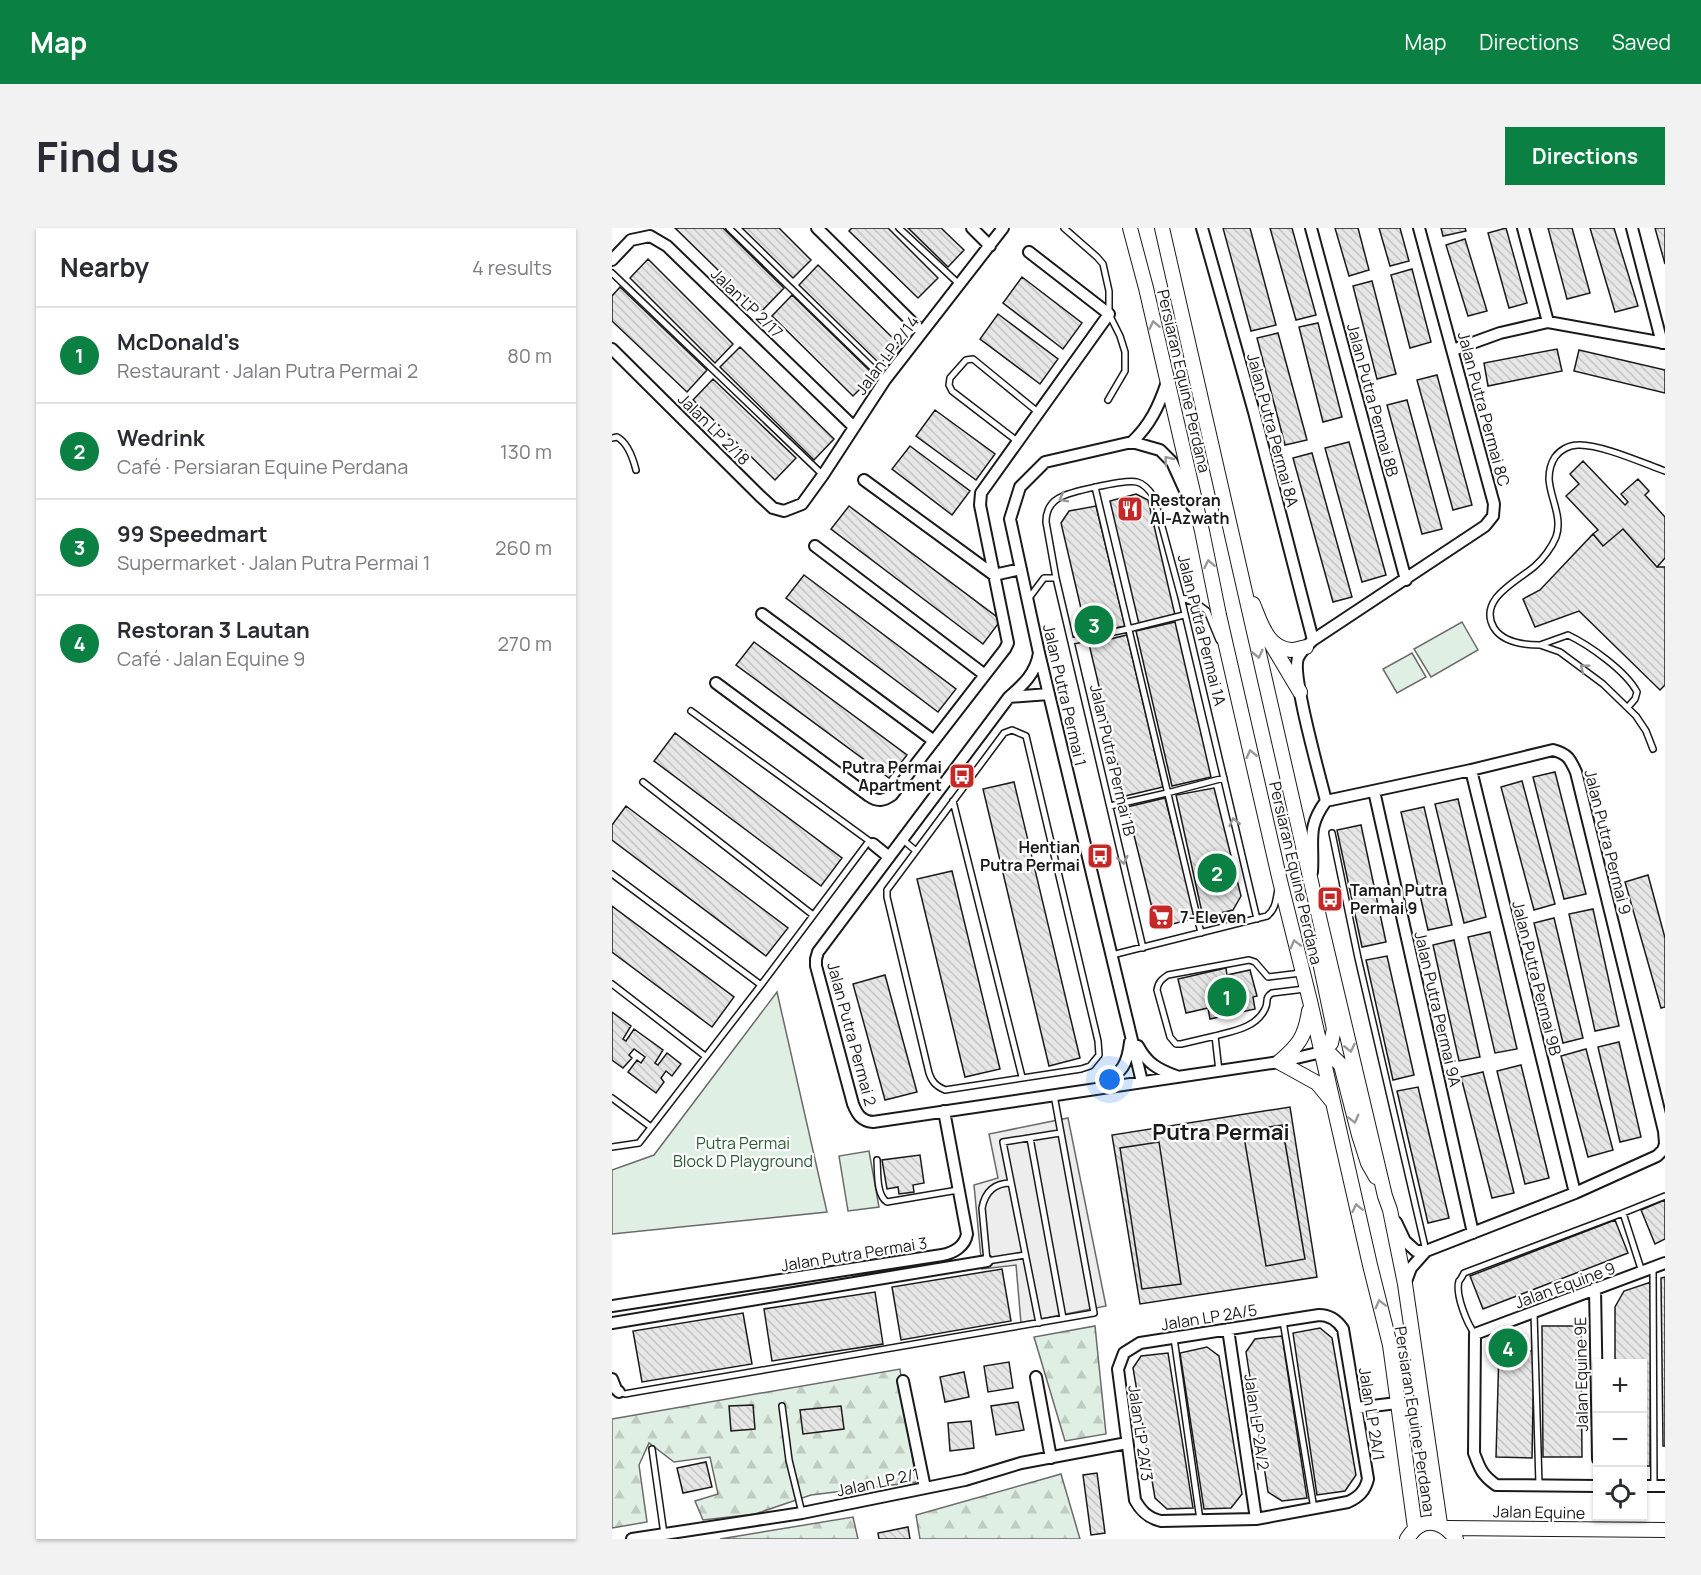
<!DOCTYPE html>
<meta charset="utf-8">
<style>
body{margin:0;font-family:Manrope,sans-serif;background:#f2f2f3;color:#2b2b33}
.controls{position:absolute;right:18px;bottom:18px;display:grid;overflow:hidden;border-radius:0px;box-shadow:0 2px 4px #0004}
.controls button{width:54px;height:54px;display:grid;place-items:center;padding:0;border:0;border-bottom:2px solid #e1e1e2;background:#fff;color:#2b2b33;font:30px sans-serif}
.you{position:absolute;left:498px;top:852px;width:21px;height:21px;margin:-15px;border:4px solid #fff;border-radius:50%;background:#1a73e8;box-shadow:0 0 0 9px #1a73e833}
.badge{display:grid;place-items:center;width:39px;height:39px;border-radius:50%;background:#0b8043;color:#fff;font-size:20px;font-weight:700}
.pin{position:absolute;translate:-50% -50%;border:3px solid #fff;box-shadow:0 2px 6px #0006}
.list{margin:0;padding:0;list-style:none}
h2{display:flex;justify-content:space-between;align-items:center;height:78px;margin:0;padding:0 24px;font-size:26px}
h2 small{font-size:20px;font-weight:400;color:#7c7c81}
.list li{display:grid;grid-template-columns:39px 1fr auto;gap:18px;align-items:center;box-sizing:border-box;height:96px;padding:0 24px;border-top:2px solid #e1e1e2}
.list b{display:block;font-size:22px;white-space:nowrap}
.list p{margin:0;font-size:20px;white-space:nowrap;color:#7c7c81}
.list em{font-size:20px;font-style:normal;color:#7c7c81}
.icon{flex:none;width:33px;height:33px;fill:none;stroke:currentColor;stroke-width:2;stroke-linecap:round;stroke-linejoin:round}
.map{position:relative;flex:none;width:1053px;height:1311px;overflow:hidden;border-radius:0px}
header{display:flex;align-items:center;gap:36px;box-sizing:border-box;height:84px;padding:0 30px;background:#0b8043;color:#fff}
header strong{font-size:28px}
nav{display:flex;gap:33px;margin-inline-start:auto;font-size:21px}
.intro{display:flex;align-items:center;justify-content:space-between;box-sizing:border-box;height:144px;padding:0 36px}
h1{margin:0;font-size:42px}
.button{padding:15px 27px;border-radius:0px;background:#0b8043;color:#fff;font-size:21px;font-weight:700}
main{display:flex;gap:36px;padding:0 36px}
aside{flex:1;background:#fff;border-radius:0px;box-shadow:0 2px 4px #0004}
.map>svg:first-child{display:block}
</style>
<header>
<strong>Map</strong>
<nav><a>Map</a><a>Directions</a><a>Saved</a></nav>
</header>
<div class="intro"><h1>Find us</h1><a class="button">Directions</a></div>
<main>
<aside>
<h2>Nearby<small>4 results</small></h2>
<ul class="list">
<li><span class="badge">1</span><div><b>McDonald's</b><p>Restaurant · Jalan Putra Permai 2</p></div><em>80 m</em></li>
<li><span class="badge">2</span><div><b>Wedrink</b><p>Café · Persiaran Equine Perdana</p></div><em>130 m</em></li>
<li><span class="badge">3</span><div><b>99 Speedmart</b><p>Supermarket · Jalan Putra Permai 1</p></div><em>260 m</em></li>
<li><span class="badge">4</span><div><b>Restoran 3 Lautan</b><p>Café · Jalan Equine 9</p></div><em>270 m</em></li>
</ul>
</aside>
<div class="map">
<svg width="1053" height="1311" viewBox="0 0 1053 1311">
<defs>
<pattern id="forest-firs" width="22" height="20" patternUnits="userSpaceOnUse" patternTransform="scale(1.5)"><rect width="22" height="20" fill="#e0efe3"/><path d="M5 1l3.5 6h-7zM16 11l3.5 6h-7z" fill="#c0ccc2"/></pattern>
<pattern id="building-back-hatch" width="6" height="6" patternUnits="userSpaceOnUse" patternTransform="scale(1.5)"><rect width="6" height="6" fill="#e6e6e6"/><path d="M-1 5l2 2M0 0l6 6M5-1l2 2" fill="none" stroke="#c5c5c5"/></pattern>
</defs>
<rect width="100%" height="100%" fill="#fff"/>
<path fill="url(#forest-firs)" stroke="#6a6a6a" stroke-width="1.5" d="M483 1098 494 1206 453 1213 422 1109Z
M288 1141 304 1254 199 1267 143 1286 91 1292 83 1273 106 1266 98 1229 62 1234 37 1215 27 1237 35 1294 0 1300V1191Z
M449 1246 468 1311H308L304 1287Z
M241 1289 246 1311H108Z"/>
<path fill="#e0efe3" stroke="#6a6a6a" stroke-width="1.5" d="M850 394 866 422 819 449 802 421Z
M800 425 814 449 785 465 771 441Z
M165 764 215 984 0 1006V942L42 927Z
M257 923 267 979 236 983 227 928Z"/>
<path fill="#ededed" stroke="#6a6a6a" stroke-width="1.5" d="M456 890 494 1078 409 1095 404 1037 370 1041 362 957 386 950 377 906Z"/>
<path fill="url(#building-back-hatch)" stroke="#1a1a1a" stroke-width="1.5" d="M63 0H111L172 60 149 84Z
M130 0H167L199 32 181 50Z
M240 0H276L326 50 306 70 237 3Z
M296 0H329L352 22 336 39Z
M611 0H638L664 97 639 103Z
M658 0H680L704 87 684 92Z
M723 0H746L757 42 737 48Z
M767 0H788L797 33 778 38Z
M829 0H853L854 3 831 8Z
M894 0 915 75 897 80 876 5Z
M936 0H960L978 65 955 71Z
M978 0H1002L1026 78 1003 84Z
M1043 0H1053V36Z
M853 11 875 83 856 88 834 17Z
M36 31 121 116 103 135 18 50Z
M206 37 288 117 268 136 187 57Z
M800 41 819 114 798 120 779 47Z
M410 49 470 95 451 121 391 75Z
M760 53 784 146 765 151 741 58Z
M8 59 95 142 75 164 0 93V68Z
M180 67 262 147 241 168 160 88Z
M386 86 446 131 428 156 368 111Z
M706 95 730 189 711 194 687 99Z
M666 105 695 212 673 217 645 110Z
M128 119 222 211 202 232 108 139Z
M945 121 950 143 876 158 872 135Z
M967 122 1053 142V165L962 143Z
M825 147 860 277 841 282 805 152Z
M101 151 184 230 163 252 81 172Z
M795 172 830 301 810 306 775 177Z
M323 182 383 226 364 252 304 208Z
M737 214 774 347 750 354 713 220Z
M298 218 358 263 340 287 280 241Z
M700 225 740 369 721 374 681 230Z
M971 233 1013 277 1016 274 1009 266 1026 251 1037 263 1033 267 1053 289V330L1045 339 1011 301 991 318 981 306 986 302 954 268 967 256 958 246Z
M524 266 536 272 563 387 527 396 498 273Z
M237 278 389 392 371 416 219 301Z
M484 278 513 398 475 406 449 295 457 283Z
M1011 301 1045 339H1053V457L1048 462 967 383 923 399 911 371 928 362 981 306 991 318Z
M192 347 344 461 326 484 174 370Z
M563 394 599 549 560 558 524 403Z
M515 407 551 559 513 568 477 416Z
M142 414 295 527 277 550 124 437Z
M63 505 230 630 209 658 42 533Z
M943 544 974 666 952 671 921 549Z
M910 553 943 676 922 682 889 559Z
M402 554 468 830 437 838 371 561Z
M602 560 629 668 621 682 591 689 564 567Z
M553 570 584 690 553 698 543 692 515 579Z
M846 571 874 689 852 695 823 576Z
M14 578 176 700 154 728 0 612V597Z
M812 579 840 697 816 702 789 584Z
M749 597 774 714 750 719 725 602Z
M340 643 388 841 353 849 305 651Z
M1036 647 1053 710V779L1049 780 1013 654Z
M0 678 122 769 100 799 0 724Z
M981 681 1007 798 983 803 957 686Z
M942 690 971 810 951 815 922 695Z
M878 704 905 821 883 825 856 709Z
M842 712 868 829 847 833 821 717Z
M775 728 802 847 781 852 754 732Z
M614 740 615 747 638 742 645 768 641 769 643 781 598 791 596 780 574 785 566 751Z
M273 747 305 864 273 872 241 756Z
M0 784 19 798 11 811 14 813 22 801 51 822 43 835 46 837 55 825 69 836 60 848 54 843 49 850 52 854 44 865 16 844 25 832 29 835 33 829 22 821 17 827 20 830 11 840 0 832Z
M1007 814 1029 909 1008 914 986 819Z
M974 821 1001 922 976 929 949 828Z
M909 837 937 950 913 956 885 843Z
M871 844 902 965 880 970 849 849Z
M806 859 837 990 816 995 785 863Z
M678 879 705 1049 528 1076 500 907Z
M670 897 693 1031 654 1038 631 903Z
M547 914 569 1056 530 1061 508 920Z
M308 927 312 955 301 957 302 964 287 966 286 959 275 961 270 932Z
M1053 972V1011L1043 1016 1029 982Z
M1003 992 1016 1025 871 1081 858 1048Z
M390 1041 399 1093 289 1112 280 1059Z
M1053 1049V1218H1051L1049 1050Z
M1039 1054 1038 1238H1030V1136H1003V1079L1012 1063Z
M263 1064 271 1116 160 1133 152 1081Z
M131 1085 140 1136 30 1154 21 1103Z
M930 1098H969L970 1229H931Z
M708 1100 720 1110 744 1247 733 1263 705 1267 681 1105Z
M670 1108 695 1270 670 1273 656 1264 634 1124 643 1111Z
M595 1119 607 1128 630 1266 619 1280 592 1281 568 1125Z
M887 1122 922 1123 920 1230 884 1229Z
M556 1125 581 1280 555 1281 543 1270 521 1140 529 1128Z
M397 1134 401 1160 376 1164 372 1138Z
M352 1144 357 1169 333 1174 328 1149Z
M406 1174 412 1202 384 1207 379 1178Z
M141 1177 143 1201 119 1203 117 1178Z
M229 1178 232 1201 191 1206 188 1182Z
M359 1193 362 1220 338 1223 336 1195Z
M94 1234 100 1259 71 1265 65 1240Z
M485 1245 493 1305 479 1307 471 1247Z
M296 1299 298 1311H267L266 1305Z"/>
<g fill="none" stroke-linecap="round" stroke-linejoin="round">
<g stroke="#1a1a1a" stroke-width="8">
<path id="service" d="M117 0 273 152
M287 0 347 56
M452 0 485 29 491 36 497 63V86L508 108 513 124V143L496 172
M0 45 211 247
M0 210 5 209C16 215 21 230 24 242
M405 213 340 163 337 157 338 150 354 132 361 131 427 185
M483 259 589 705
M569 369 587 377 595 383 607 412
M417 370 432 350H444
M460 413 516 401 572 387
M928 417C912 417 891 414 882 400 865 371 906 353 923 338 931 331 940 319 944 309 951 289 938 270 937 251 937 244 939 235 943 229 948 222 957 217 966 217 988 216 1031 235 1053 243
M1016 479 1023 471 1025 464C1014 443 977 417 956 407L928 417 948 424 991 456 1024 488 1034 503 1041 521
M79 483 260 615
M400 502 414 508 486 813 487 827 478 838 469 841 333 862C324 858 320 854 317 845L275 669V662L392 505Z
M31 554 201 687
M341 573 410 849
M498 578 555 565 612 550
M720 605 746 730 814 1023
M290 611 304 623
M0 646 149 757
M531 720 444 350 434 294C434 284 438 275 447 270 456 264 514 251 525 254 533 256 538 263 542 269L569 369 645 691
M500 727 655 688C664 681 664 671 666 661
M0 756 93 828
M603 808C621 803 644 800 653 781 657 774 652 770 660 765L693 761
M607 843 603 808 569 816H564L558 809 545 762C546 754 550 751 556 747L637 732 643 734 656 749 689 745
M0 870 39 899
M418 910 451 1090
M0 919 27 915 149 757 257 613
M265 932C266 944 264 967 275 974L346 962
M399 955C382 955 373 964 370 980L375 1033 413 1027
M1011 985 1030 1044
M1041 1041 1042 1258
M922 1085 927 1257
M671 1093 702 1281
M427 1095 391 914 448 905
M863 1106C855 1096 843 1066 847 1053 848 1052 851 1047 852 1045L1011 985 1053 968
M562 1110 588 1292
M7 1164 13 1166 18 1165 482 1085 442 867
M170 1178 177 1232 190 1285
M40 1221 52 1306"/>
</g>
<g stroke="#1a1a1a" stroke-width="14">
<path id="minor" d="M205 0 310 104
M360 0 378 18
M590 0 642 184 701 412
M699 0 794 352
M911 0 936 94
M1020 0 1050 115
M0 32 19 12 38 8 55 18 242 199
M0 121 148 268 161 280 172 283 190 276 211 247 273 152 391 0
M841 122 888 105 936 94 1053 115
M520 214C538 197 547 178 555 154
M252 252 382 347 409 341
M203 318 373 447
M150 386 322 513
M427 425C424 445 411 457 397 469L206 724 204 731V738L241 876C245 886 249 893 261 894L667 834 710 824
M104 455 257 568C266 574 271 573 280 567L393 421 396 415 368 277 369 265 497 86 417 24
M397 469 437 466
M859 542 963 965
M762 563 861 1005
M714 573C708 548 679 448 686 430 689 423 696 417 701 412L873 298 881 288 882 276 807 0
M714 573 859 542 941 522C956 526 958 531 964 544L1052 903 1053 915
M261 616 277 629
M700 644C702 613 694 600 714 573
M526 818C535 835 545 841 564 848
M530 854 427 425 398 291 408 259 433 234 520 214 548 222 560 234 580 278
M489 859C509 843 515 840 518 814
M784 994 793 1013 804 1023H814L963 965 1045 928 1051 922 1053 916
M793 1056 799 1040 814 1023
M983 1060 986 1231
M0 1078 330 1027C342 1025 353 1018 355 1006L332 883
M707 1087C718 1087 725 1092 731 1101L756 1251C753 1263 747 1269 736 1274L644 1291 549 1293C536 1290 529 1283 523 1272L506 1141 512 1125 528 1115Z
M0 1095 375 1033
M616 1101 644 1291
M424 1149 439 1230
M0 1151 4 1161 7 1164
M291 1153 313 1260
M744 1180 785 1175
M986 1258 884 1257C870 1247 868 1241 862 1225L863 1106 1053 1035
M1030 1258H1053
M20 1311 190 1285 353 1252 409 1235 515 1215"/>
</g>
<g stroke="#1a1a1a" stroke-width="16">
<path id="tertiary" d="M518 0 534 60 590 303 607 387 668 653 698 773 758 1037 778 1117 803 1300
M550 0 708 693 773 968 778 982 793 1056 828 1296
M641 376C649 395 655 420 679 422 683 422 689 420 694 419
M657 412 688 464
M708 717V734L722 801 719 815 710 824
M697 783C693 809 687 817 667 834L705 855 719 872
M710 824 719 827 729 837 747 907 756 935 764 949
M836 1300 1053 1302
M795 1311C809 1288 829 1291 844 1311"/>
</g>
<use href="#service" stroke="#fff" stroke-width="5"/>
<use href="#minor" stroke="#fff" stroke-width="10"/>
<use href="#tertiary" stroke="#fff" stroke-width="14"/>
</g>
<defs><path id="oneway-chevron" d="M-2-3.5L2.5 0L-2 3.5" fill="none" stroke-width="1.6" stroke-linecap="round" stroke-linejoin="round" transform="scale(1.5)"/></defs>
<g stroke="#989898">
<use href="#oneway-chevron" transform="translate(542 97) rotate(-102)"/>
<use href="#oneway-chevron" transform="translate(556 232) rotate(-129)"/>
<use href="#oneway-chevron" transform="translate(451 270) rotate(153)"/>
<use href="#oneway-chevron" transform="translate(597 336) rotate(-101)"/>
<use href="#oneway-chevron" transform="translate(646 426) rotate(77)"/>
<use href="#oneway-chevron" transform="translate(972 440) rotate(-143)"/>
<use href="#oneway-chevron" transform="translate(639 526) rotate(-103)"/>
<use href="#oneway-chevron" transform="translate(622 594) rotate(-103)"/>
<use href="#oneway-chevron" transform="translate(511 632) rotate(77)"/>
<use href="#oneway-chevron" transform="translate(683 716) rotate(-104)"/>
<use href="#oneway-chevron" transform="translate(738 820) rotate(77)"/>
<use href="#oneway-chevron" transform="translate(742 891) rotate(76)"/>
<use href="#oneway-chevron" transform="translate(745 980) rotate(-102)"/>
<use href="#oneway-chevron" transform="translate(768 1076) rotate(-104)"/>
</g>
<defs>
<g id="restaurant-square" transform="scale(1.35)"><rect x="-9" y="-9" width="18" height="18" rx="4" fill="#c62828" stroke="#fff"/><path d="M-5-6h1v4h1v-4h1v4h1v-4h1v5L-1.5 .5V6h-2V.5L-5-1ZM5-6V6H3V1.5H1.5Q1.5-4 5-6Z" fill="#fff"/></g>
<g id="bus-square" transform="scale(1.35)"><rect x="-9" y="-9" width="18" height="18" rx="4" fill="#c62828" stroke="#fff"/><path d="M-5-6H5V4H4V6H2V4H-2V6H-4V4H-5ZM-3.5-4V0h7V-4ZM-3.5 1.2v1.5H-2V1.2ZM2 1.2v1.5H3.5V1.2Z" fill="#fff"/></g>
<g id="supermarket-square" transform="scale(1.35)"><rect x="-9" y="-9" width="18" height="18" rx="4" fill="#c62828" stroke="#fff"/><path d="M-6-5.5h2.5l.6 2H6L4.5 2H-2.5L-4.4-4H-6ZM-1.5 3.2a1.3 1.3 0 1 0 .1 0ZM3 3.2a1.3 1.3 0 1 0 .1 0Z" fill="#fff"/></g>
</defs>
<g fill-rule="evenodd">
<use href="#restaurant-square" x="518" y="281"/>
<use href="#bus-square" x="350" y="548"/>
<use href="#bus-square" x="488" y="628"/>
<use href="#bus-square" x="718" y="671"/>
<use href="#supermarket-square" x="549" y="689"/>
</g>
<g text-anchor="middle" stroke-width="4.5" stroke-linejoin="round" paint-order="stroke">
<g font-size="16" fill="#1a1a1a" stroke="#fff">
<text transform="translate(135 75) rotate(44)" y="6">Jalan LP 2/17</text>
<text transform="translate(275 127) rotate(-53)" y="6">Jalan LP 2/14</text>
<text transform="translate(572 153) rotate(77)" y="6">Persiaran Equine Perdana</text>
<text transform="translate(761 172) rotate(75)" y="6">Jalan Putra Permai 8B</text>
<text transform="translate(872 181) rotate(75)" y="6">Jalan Putra Permai 8C</text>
<text transform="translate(102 201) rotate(45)" y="6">Jalan LP 2/18</text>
<text transform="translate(661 202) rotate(75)" y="6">Jalan Putra Permai 8A</text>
<text transform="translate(590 402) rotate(76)" y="6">Jalan Putra Permai 1A</text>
<text transform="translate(453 467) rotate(77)" y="6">Jalan Putra Permai 1</text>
<text transform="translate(501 532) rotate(77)" y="6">Jalan Putra Permai 1B</text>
<text transform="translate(996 614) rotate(76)" y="6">Jalan Putra Permai 9</text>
<text transform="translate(684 645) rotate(77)" y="6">Persiaran Equine Perdana</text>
<text transform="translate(925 750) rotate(76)" y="6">Jalan Putra Permai 9B</text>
<text transform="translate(826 781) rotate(77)" y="6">Jalan Putra Permai 9A</text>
<text transform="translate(240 806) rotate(75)" y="6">Jalan Putra Permai 2</text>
<text transform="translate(242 1026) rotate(-9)" y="6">Jalan Putra Permai 3</text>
<text transform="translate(953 1057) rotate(-20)" y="6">Jalan Equine 9</text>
<text transform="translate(597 1089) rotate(-9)" y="6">Jalan LP 2A/5</text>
<text transform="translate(969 1146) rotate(-91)" y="6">Jalan Equine 9E</text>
<text transform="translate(760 1186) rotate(81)" y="6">Jalan LP 2A/1</text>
<text transform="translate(803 1191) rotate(81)" y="6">Persiaran Equine Perdana</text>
<text transform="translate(645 1194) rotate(82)" y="6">Jalan LP 2A/2</text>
<text transform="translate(529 1205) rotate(82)" y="6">Jalan LP 2A/3</text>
<text transform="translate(266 1254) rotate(-12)" y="6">Jalan LP 2/1</text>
<text transform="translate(927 1284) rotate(1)" y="6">Jalan Equine</text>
</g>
<g font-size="16" font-weight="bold" fill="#1a1a1a" stroke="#fff" text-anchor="start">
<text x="538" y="278">Restoran<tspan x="538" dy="18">Al-Azwath</tspan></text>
<text x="330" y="545" text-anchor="end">Putra Permai<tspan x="330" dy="18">Apartment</tspan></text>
<text x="468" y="625" text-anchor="end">Hentian<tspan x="468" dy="18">Putra Permai</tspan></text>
<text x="738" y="668">Taman Putra<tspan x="738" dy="18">Permai 9</tspan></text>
<text x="568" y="695">7-Eleven</text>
</g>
<g font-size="16" fill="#2b5a34" stroke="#fff">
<text x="131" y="921">Putra Permai<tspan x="131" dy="18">Block D Playground</tspan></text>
</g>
<g font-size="22" font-weight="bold" fill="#1a1a1a" stroke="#fff">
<text x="609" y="912">Putra Permai</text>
</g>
</g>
</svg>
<div class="controls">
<button>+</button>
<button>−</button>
<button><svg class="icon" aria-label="locate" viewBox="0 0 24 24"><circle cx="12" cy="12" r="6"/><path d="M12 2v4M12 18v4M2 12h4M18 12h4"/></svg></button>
</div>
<div class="you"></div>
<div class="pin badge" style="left:615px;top:769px">1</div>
<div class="pin badge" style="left:605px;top:645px">2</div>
<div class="pin badge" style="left:482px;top:397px">3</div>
<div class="pin badge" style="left:896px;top:1120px">4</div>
</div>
</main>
